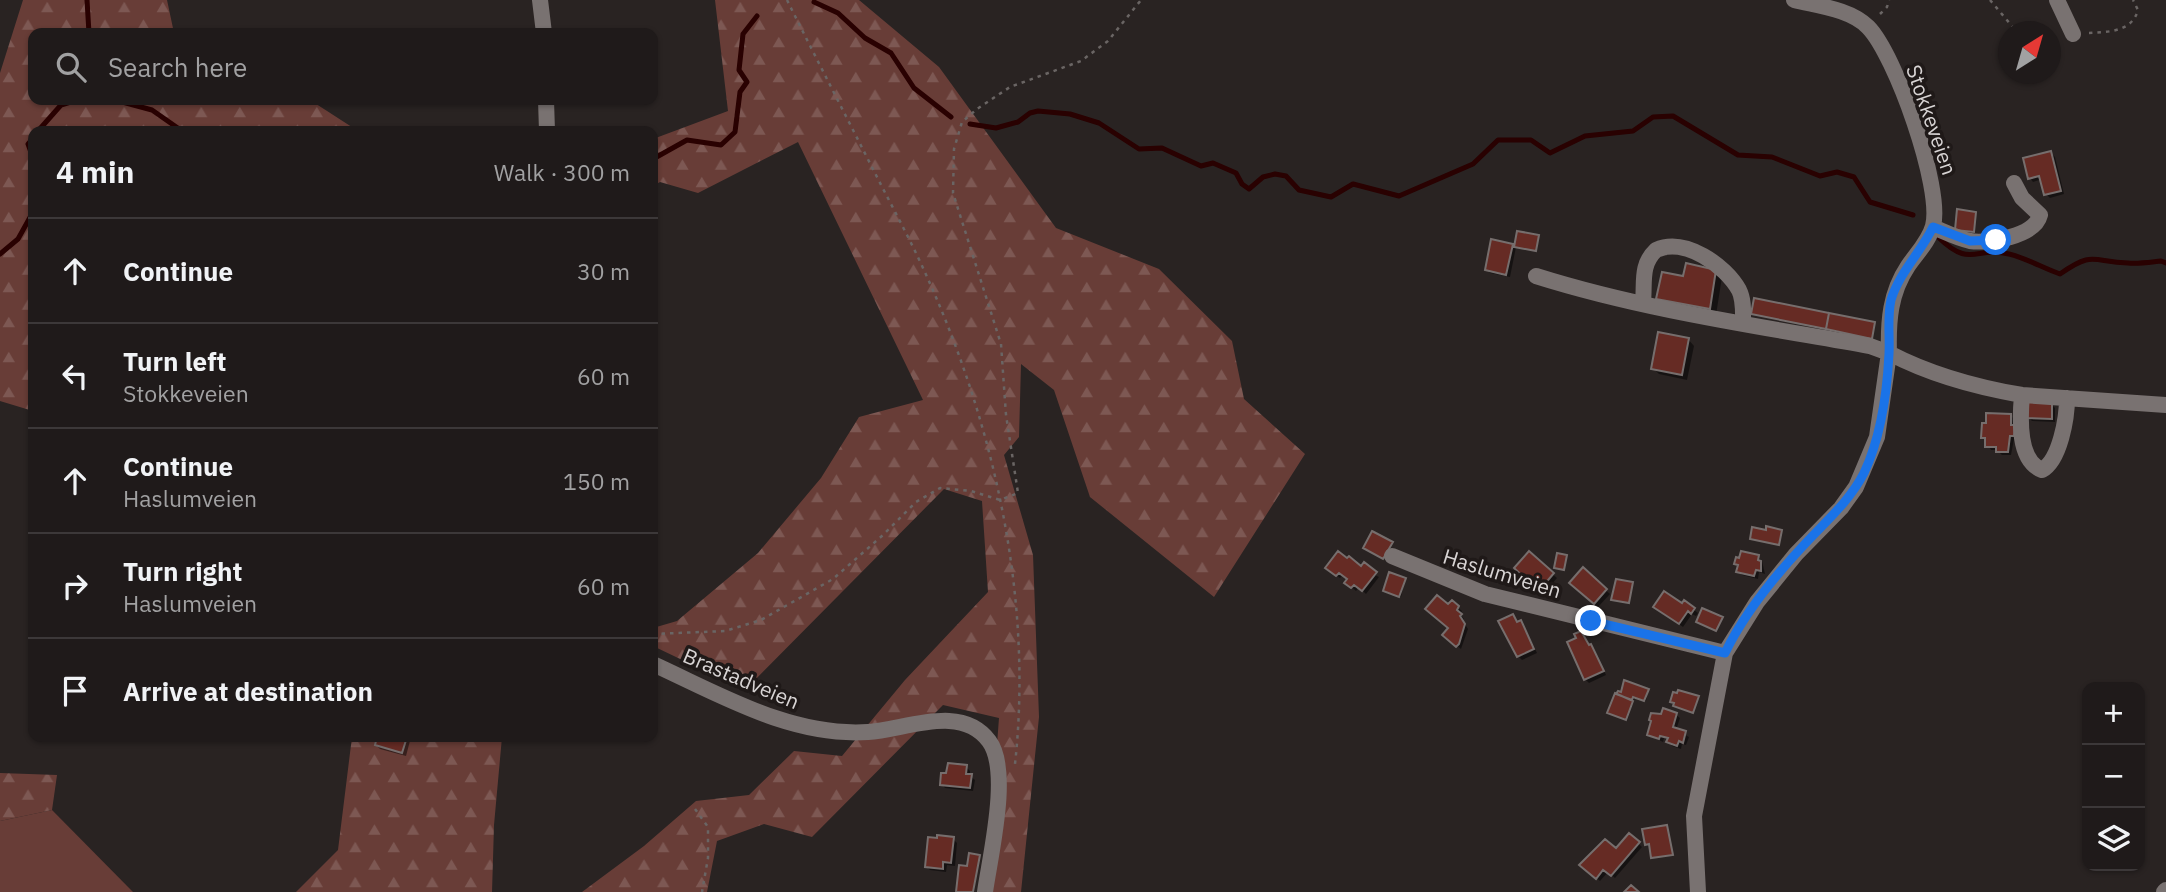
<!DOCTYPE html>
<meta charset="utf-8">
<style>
body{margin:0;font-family:"IBM Plex Sans",sans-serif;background:#2c2727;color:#f1f3f6}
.controls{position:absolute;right:21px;bottom:21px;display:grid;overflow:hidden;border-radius:14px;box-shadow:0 2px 5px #0004}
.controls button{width:63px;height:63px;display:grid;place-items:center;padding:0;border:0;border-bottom:2px solid #3c3839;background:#1f1a1a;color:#f1f3f6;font:35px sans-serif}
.compass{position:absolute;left:1998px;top:21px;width:63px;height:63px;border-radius:50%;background:#1f1a1a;box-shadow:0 2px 5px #0004;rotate:37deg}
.stop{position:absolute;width:21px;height:21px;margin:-16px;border:5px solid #1a73e8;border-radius:50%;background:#fff}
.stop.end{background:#1a73e8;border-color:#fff;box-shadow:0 2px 7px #0008}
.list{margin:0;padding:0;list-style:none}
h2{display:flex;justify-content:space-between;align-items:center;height:91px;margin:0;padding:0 28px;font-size:30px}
h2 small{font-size:23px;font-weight:400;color:#a1a1a2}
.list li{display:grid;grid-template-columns:46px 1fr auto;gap:21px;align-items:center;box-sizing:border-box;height:105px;padding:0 28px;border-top:2px solid #3c3839}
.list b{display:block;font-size:26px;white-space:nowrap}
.list p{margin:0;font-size:23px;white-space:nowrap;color:#a1a1a2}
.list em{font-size:23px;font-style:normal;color:#a1a1a2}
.icon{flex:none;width:38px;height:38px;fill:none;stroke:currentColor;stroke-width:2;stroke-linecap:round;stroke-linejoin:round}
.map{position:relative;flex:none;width:2166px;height:892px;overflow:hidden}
.search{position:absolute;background:#1f1a1a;box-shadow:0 2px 5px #0004;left:28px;top:28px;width:630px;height:77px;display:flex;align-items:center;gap:18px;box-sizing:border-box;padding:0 24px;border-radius:14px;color:#a1a1a2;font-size:26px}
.panel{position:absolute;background:#1f1a1a;box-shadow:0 2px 5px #0004;left:28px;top:126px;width:630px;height:616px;border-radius:14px}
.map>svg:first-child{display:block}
</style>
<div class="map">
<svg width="2166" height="892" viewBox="0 0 2166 892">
<defs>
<pattern id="forest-firs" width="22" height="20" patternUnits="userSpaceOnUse" patternTransform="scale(1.75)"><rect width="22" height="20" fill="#683d37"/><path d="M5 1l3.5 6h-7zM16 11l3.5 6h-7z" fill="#7d5853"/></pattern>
</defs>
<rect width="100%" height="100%" fill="#292322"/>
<path fill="#683d37" d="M52 810 133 892H0V821Z"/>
<path fill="url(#forest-firs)" d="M23 0H167L174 33H33V100H310L358 131H33V310L28 316 33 332V411L0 401V73Z
M715 0H859L939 67 1056 228 1159 269 1232 341 1244 399 1305 454 1214 597 1090 497 1054 390 1021 364 1019 437 1004 455 1033 555 1039 717 1021 892H986L999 718 943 705 812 837 764 824 717 841 707 892H582L644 846 696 801 749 795 794 751 842 756 905 680 988 592 982 501 944 489 745 690 653 646V628L677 621 758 553 821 478 859 417 923 400 798 142 698 193 660 182 653 186V139L728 111Z
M352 737H502L494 825 492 892H296L338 850Z
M0 773 57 775 52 810 0 821Z"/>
<path fill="#0007" d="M2051 153 2055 157 2064 194 2050 198 2046 194 2042 179 2033 182 2030 178Z
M1519 233 1539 238 1537 251 1516 247 1510 277 1490 273 1487 269 1512 245 1516 249Z
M1716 271 1722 277 1716 315 1665 304 1658 298 1685 278Z
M1752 313 1874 324 1875 326 1873 339Z
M1688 339 1694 346 1687 380 1659 374 1653 368Z
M2051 404 2055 408V422L2032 421 2028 417Z
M2010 415 2014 419 2017 439H2014L2011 455H2002L1997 450H1991L1983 437Z
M1529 553 1557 578 1544 593 1516 568Z
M1758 557 1762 561 1765 574 1759 572 1758 579 1742 575 1738 571 1739 567 1736 564Z
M1361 568 1379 577 1366 594 1359 587 1356 591 1347 583 1349 580 1343 575 1340 578 1331 571Z
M1583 570 1610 594 1598 607 1572 583Z
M1405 579 1401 597 1386 591Z
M1632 584 1630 604 1613 599Z
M1452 603 1462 611 1460 614 1464 619 1463 621 1468 629 1461 649 1448 638 1449 607Z
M1685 603 1698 613 1696 616 1692 614 1683 627 1659 610 1683 606Z
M1513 616 1518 623 1521 622 1524 626 1537 653 1522 660 1518 656Z
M1580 633 1594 650 1606 675 1589 683 1585 679 1578 638Z
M1648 690 1646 701 1635 698 1627 721 1611 714 1616 694Z
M1676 715 1680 718 1676 730 1689 737 1686 745 1682 744 1681 749 1672 746 1669 740 1664 738 1663 742 1649 735Z
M379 737H411L406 756 380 749 376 745Z
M966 767 970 771V776L975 780 973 791 945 788 942 784Z
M1629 835 1642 847 1615 878 1608 872 1600 881 1582 865 1616 851Z
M953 839 957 843 955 866 947 865 946 872 930 870 926 866Z
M979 856 974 892H957L969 868Z"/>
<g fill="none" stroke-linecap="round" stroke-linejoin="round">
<path stroke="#290101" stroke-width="5" d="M87 0 89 33
M814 2 838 13 865 38 891 53 914 88 951 117
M115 100 152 110 182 131
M970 124 996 128 1018 122 1030 113 1038 111 1070 114 1099 123 1139 149 1162 148 1201 166 1213 163 1236 173 1242 184 1249 189 1263 177 1275 174 1286 176 1299 190 1331 197 1353 184 1399 196 1473 164 1498 140H1531L1550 153 1585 136 1633 131 1653 117 1673 116 1738 155 1772 157 1820 176 1837 172 1854 177 1870 202 1913 215
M38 131 61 105 77 100
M33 138 28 144 33 158
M653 159 687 140 721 145 735 132 740 92 747 82 739 70 743 34 757 16
M1938 237C1971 269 1974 246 2009 254 2026 258 2043 268 2060 274 2094 250 2092 262 2128 263 2139 264 2151 262 2161 261L2166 263
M0 254 18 239 33 212"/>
</g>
<path fill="#662b24" stroke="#766e6d" stroke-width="2" d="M2051 151 2061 191 2044 195 2039 176 2028 179 2023 158Z
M1957 209 1976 212 1974 232 1955 230Z
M1517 231 1539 235 1536 251 1514 247Z
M1491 239 1513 244 1506 275 1485 270Z
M1686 263 1716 270 1710 309 1656 299 1662 272 1683 276Z
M1754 298 1829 313 1826 329 1751 314Z
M1829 313 1875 322 1872 339 1826 329Z
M1658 332 1689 338 1682 375 1651 369Z
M2027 401 2052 402V419L2027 418Z
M1986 413 2011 414V425H2015L2014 436H2010L2008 452H1996V447H1985V438H1981L1982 423H1986Z
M1766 526 1782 530 1779 545 1750 539 1752 527 1766 530Z
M1372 531 1393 542 1383 559 1363 548Z
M1338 551 1347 558 1349 556 1361 566 1364 562 1377 572 1362 591 1354 585 1351 588 1344 583 1347 579 1339 573 1336 576 1325 568Z
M1529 551 1554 573 1539 591 1514 568Z
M1741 551 1759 555 1758 560 1761 561V571L1756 570 1754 576 1736 572 1738 565 1734 564 1736 557 1739 558Z
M1557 553 1567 555 1564 570 1554 568Z
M1583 567 1607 589 1594 604 1569 583Z
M1389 572 1406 578 1399 597 1383 591Z
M1616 579 1633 582 1629 603 1611 600Z
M1664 591 1682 603 1684 600 1695 608 1691 614 1688 611 1679 624 1653 607Z
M1437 595 1448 604 1452 600 1459 606 1457 610 1462 614 1460 616 1465 624 1459 644 1456 647 1442 635 1448 628 1425 609Z
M1702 608 1723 617 1716 631 1696 622Z
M1513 614 1517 622 1521 620 1534 649 1517 657 1498 621Z
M1581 631 1589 645 1591 644 1604 671 1584 680 1567 642 1576 638 1574 634Z
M1624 680 1649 689 1644 701 1633 697 1632 700 1616 694 1618 691 1621 692Z
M1678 690 1699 696 1693 713 1673 706 1674 703 1670 702 1673 692 1677 693Z
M1615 693 1633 701 1626 720 1607 713Z
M1663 708 1677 713 1673 727 1686 731 1683 743 1679 741 1677 746 1666 742 1668 738 1660 736 1659 739 1647 735 1651 721 1649 720 1651 713 1661 714Z
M377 737H407L402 753 375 745Z
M948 763 967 765 966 774H972L970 788 940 785 941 773H946Z
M1667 825 1673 855 1651 858 1649 844 1645 845 1642 829Z
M1629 833 1640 842 1611 876 1603 870 1596 879 1579 865 1605 839 1616 848Z
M937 835 954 837 951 863 943 862V869L925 867 928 837 937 838Z
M969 853 980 855 973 892H956L959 865 967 866Z
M1631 885 1639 892H1624Z"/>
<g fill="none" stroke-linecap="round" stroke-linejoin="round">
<path stroke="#6a6564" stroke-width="2.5" stroke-dasharray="3.5 5" stroke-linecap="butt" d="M787 0C817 60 848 120 878 179 895 212 913 245 928 279 995 428 1033 600 1015 764
M1990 0 2017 32
M1880 14 1887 7 1889 0
M2089 33C2108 32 2132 32 2138 10L2133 0
M653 634 725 631 761 620 833 579 883 535 916 502 940 488 971 491 1000 500 1018 493 1006 415 1001 344 953 193 954 149 962 122 977 109 1010 87 1081 61 1108 41 1141 0
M695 809 708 827V858L702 892"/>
<path stroke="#797271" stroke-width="16" d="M540 0 544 33
M1794 0C1818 6 1850 9 1868 27 1895 54 1943 188 1933 226 1929 241 1917 253 1908 266 1890 293 1888 321 1889 353 1931 375 1975 387 2022 395L2166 405
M2057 0 2073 34
M546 100 547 131
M1933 227C1945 232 1957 238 1970 241 1989 244 2035 236 2040 215L2022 198 2014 183
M1536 276C1644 310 1758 326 1870 346L1889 353 1877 437 1856 487 1841 508 1796 554 1757 602 1725 653 1694 816 1698 892
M1643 302C1645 283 1640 265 1656 250 1685 237 1725 265 1739 290 1744 300 1743 312 1743 323
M2022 395C2020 417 2017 460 2042 470 2060 460 2067 418 2067 398
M1392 556 1485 594 1725 653
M653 664C721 695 791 737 868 732 905 730 961 703 989 741 1011 770 990 856 985 892
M2164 892 2166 890"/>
</g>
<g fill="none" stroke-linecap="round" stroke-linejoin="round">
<path stroke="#1a73e8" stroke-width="9" d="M1591 621 1725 653C1744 614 1773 578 1803 546 1825 522 1849 502 1864 473 1881 437 1887 393 1889 354 1890 336 1887 318 1891 300 1899 273 1921 252 1933 227L1970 241 1996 240"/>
</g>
<g text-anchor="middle" stroke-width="7" stroke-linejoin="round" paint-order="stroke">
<g font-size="21" fill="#d8d4d4" stroke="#1f1918">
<text transform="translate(1931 120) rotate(71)" y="7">Stokkeveien</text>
<text transform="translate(1502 574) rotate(17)" y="7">Haslumveien</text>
<text transform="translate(741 679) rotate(23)" y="7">Brastadveien</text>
</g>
</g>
</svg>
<div class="controls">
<button>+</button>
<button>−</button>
<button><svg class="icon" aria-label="layers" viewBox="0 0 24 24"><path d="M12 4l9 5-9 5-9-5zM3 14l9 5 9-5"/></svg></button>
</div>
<svg class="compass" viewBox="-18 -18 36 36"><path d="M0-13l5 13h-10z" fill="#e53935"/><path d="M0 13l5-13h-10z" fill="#a1a1a2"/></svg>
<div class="stop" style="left:1996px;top:240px"></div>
<div class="stop end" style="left:1591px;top:621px"></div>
<div class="search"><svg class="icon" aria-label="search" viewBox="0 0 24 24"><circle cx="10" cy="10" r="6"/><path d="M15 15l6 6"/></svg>Search here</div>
<section class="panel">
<h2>4 min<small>Walk · 300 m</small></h2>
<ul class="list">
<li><svg class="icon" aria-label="ahead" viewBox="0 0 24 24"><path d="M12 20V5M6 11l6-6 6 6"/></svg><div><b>Continue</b></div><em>30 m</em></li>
<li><svg class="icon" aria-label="left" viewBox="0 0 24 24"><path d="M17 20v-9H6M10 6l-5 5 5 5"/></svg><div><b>Turn left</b><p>Stokkeveien</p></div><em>60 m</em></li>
<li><svg class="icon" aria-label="ahead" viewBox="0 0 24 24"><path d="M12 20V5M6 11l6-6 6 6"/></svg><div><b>Continue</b><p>Haslumveien</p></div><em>150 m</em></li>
<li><svg class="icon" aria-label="right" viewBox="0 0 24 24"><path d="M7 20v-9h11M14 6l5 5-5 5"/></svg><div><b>Turn right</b><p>Haslumveien</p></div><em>60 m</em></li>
<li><svg class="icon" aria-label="arrive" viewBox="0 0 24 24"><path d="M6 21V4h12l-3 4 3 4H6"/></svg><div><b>Arrive at destination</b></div></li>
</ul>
</section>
</div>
